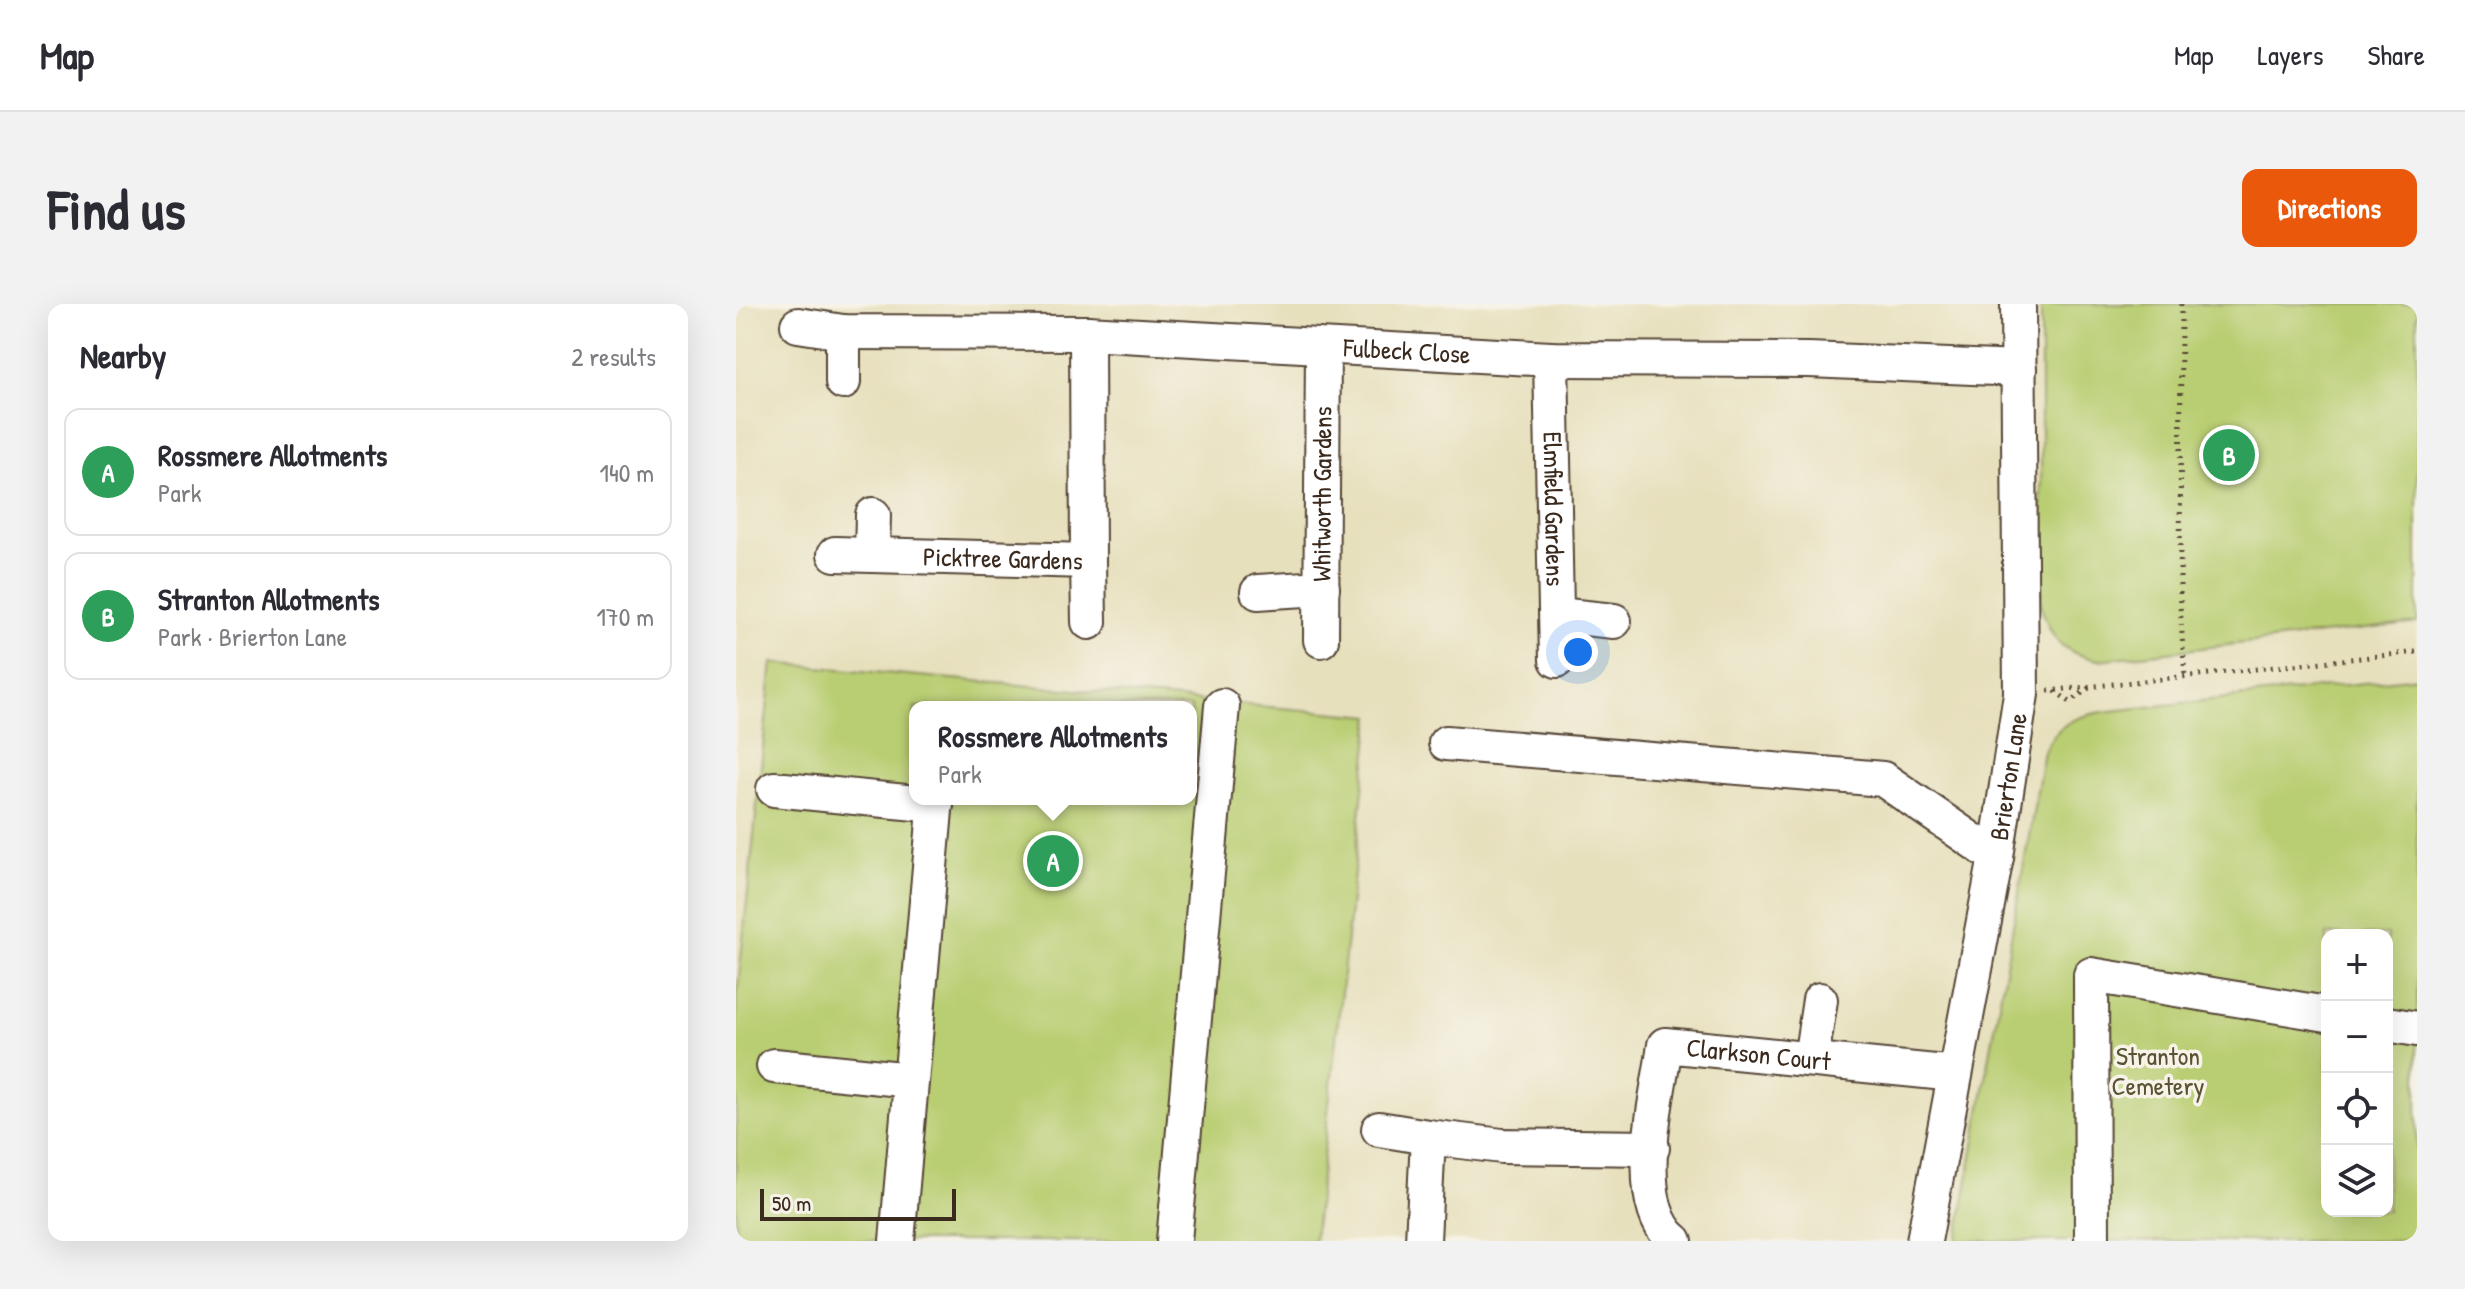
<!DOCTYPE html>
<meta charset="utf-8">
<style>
body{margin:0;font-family:"Patrick Hand",sans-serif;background:#f2f2f3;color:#2b2b33}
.controls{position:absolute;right:24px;bottom:24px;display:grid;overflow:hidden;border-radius:16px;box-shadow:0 8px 32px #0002}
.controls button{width:72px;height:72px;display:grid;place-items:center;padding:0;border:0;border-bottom:2px solid #e1e1e2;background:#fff;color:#2b2b33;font:40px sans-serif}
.scale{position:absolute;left:24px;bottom:20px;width:196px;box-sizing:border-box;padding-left:8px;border:4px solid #3b2a1e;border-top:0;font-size:22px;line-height:28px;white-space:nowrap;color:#3b2a1e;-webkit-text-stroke:6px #f7f3e8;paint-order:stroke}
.you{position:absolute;left:842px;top:348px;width:28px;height:28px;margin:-20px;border:6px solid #fff;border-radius:50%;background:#1a73e8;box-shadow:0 0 0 12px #1a73e833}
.badge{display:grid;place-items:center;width:52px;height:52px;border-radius:50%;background:#ea580c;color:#fff;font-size:26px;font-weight:700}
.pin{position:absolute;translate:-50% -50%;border:4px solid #fff;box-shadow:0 2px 8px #0006}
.popup{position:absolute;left:173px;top:397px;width:288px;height:104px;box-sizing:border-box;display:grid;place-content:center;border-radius:16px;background:#fff;filter:drop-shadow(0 2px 6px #0005);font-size:26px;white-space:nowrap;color:#7c7c81}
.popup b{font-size:30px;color:#2b2b33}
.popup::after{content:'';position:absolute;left:50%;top:100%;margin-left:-16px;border:16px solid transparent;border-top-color:#fff}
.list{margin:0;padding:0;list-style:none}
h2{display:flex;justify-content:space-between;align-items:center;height:104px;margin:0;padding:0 32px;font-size:34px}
h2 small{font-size:26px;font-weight:400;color:#7c7c81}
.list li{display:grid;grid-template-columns:52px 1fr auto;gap:24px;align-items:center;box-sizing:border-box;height:128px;margin:0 16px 16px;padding:0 16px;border:2px solid #e1e1e2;border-radius:16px}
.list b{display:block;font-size:30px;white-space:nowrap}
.list p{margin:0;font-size:26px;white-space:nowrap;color:#7c7c81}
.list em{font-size:26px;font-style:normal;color:#7c7c81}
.icon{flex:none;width:44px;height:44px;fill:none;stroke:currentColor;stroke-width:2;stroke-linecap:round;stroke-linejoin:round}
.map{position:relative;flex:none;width:1681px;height:937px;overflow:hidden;border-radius:16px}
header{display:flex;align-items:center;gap:48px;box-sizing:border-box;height:112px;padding:0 40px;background:#fff;border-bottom:2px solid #e1e1e2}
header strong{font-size:38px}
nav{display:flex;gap:44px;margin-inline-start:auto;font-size:28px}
.intro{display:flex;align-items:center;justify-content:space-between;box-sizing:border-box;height:192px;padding:0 48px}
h1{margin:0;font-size:56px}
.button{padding:20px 36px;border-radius:16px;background:#ea580c;color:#fff;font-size:28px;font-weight:700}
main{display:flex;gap:48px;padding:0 48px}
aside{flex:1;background:#fff;border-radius:16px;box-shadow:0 8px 32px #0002}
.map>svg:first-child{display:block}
</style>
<header>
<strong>Map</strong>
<nav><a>Map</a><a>Layers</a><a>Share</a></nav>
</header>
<div class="intro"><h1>Find us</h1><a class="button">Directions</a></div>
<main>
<aside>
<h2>Nearby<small>2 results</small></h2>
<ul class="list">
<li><span class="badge" style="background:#2e9e5b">A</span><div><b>Rossmere Allotments</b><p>Park</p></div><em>140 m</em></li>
<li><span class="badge" style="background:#2e9e5b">B</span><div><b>Stranton Allotments</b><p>Park · Brierton Lane</p></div><em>170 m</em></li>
</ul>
</aside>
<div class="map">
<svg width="1681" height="937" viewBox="0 0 1681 937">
<rect width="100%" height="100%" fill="#f7f3e8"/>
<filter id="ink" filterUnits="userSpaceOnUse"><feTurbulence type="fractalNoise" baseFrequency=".0125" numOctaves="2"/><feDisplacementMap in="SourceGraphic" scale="16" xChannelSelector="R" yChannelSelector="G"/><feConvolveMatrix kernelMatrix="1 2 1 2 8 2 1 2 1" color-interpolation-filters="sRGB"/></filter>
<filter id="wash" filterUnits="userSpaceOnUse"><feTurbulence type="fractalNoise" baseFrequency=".006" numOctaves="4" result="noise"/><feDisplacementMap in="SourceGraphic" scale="32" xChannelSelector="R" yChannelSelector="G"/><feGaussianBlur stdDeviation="1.8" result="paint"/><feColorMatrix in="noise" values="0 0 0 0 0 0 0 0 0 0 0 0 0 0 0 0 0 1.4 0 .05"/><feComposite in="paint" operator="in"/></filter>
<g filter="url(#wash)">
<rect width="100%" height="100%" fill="#e7e0bd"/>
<path fill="#b9ce72" stroke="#7a7c48" stroke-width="2" fill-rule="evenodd" d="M1305 0H1681V319L1362 356C1324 347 1318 339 1305 303Z
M36 359 635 412 578 937H0V701ZM179 403H455V495H179Z
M1681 373V937H1221L1308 447C1321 420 1338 413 1366 408ZM1591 631H1651V907H1591Z"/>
</g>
<g filter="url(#ink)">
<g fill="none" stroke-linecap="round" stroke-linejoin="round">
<g stroke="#554536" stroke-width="38">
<g id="minor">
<path id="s1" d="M62 21 107 28 351 29 815 55 1073 56 1283 65"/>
<path id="s2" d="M815 55 821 356"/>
<path d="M107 78V28"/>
<path id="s3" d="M99 250 352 257 351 29"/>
<path d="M136 251 137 211"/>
<path d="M352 257 353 318"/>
<path d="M522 288 586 284"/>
<path d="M821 311 878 317"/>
<path id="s4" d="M585 336 587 43"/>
<path d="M710 439 1147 475 1260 553"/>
<path d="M38 485 200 501"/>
<path d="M1651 720 1681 725"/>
<path d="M1075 755 1084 696"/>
<path d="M38 762 175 776"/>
<path d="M643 825 692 833"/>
<path d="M161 937 200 495"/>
<path d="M438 937 486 402"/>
<path d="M687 937 692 833 766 842 916 844"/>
<path id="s5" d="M939 937C893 901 922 793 929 741L1219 770"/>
<path id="s6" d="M1188 937 1260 553 1285 390 1282 0"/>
<path d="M1356 937 1355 671 1591 710"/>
</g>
</g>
<path stroke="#554536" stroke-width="5" stroke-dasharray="2 6" stroke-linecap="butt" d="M1445 0 1444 301 1449 373
M1312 387 1681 348
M1319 387 1334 398 1353 384"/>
<use href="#minor" stroke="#fff" stroke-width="34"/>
</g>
</g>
<g text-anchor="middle" stroke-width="7" stroke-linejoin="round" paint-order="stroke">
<g font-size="26" fill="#3b2a1e" stroke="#f7f3e8">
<text dy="9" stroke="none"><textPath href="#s1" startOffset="610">Fulbeck Close</textPath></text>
<text dy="9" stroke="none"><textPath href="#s4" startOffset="146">Whitworth Gardens</textPath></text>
<text dy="9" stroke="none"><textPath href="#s2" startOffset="150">Elmfield Gardens</textPath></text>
<text dy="9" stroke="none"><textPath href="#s3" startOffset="168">Picktree Gardens</textPath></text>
<text dy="9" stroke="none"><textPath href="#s6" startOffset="472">Brierton Lane</textPath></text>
<text dy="9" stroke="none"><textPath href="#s5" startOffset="298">Clarkson Court</textPath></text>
</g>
<g font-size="26" fill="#5a5333" stroke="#f7f3e8">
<text x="1422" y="761">Stranton<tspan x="1422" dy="30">Cemetery</tspan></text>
</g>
</g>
</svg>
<div class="controls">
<button>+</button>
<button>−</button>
<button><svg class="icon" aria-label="locate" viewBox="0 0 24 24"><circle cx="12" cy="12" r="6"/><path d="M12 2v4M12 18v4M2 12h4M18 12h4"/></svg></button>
<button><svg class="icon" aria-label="layers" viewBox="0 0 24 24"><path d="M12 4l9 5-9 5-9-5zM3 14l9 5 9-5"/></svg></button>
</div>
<div class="scale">50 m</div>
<div class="you"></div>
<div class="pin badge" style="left:317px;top:557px;background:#2e9e5b">A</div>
<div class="popup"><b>Rossmere Allotments</b>Park</div>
<div class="pin badge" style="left:1493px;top:151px;background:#2e9e5b">B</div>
</div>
</main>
